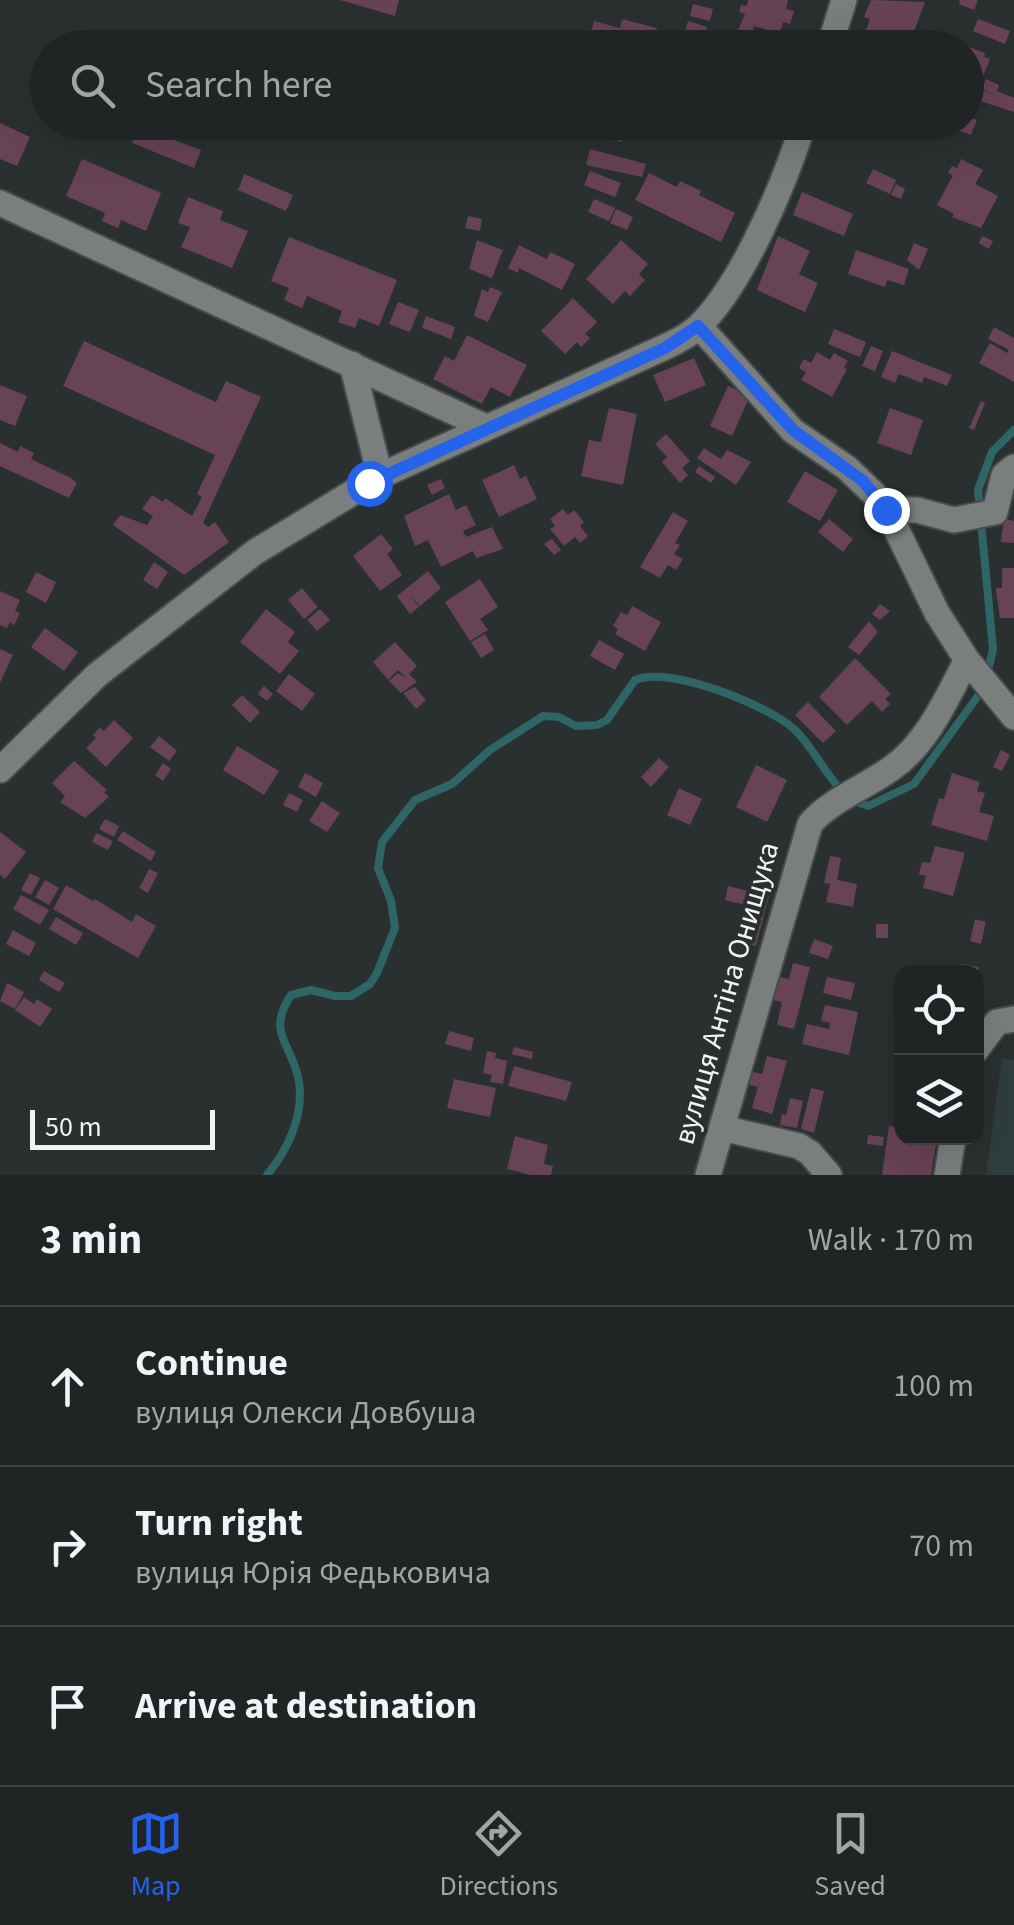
<!DOCTYPE html>
<meta charset="utf-8">
<style>
body{margin:0;font-family:"Source Sans 3",sans-serif;background:#282c2c;color:#f1f3f6}
.controls{position:absolute;right:30px;bottom:30px;display:grid;overflow:hidden;border-radius:20px;box-shadow:0 10px 40px #0002}
.controls button{width:90px;height:90px;display:grid;place-items:center;padding:0;border:0;border-bottom:2px solid #3d4141;background:#202424;color:#f1f3f6;font:50px sans-serif}
.scale{position:absolute;left:30px;bottom:25px;width:185px;box-sizing:border-box;padding-left:10px;border:5px solid #f0f4f4;border-top:0;font-size:28px;line-height:35px;white-space:nowrap;color:#f0f4f4;-webkit-text-stroke:8px #2a3030;paint-order:stroke}
.stop{position:absolute;width:30px;height:30px;margin:-22px;border:8px solid #2563eb;border-radius:50%;background:#fff}
.stop.end{background:#2563eb;border-color:#fff;box-shadow:0 2px 10px #0008}
.list{margin:0;padding:0;list-style:none}
h2{display:flex;justify-content:space-between;align-items:center;height:130px;margin:0;padding:0 40px;font-size:42px}
h2 small{font-size:32px;font-weight:400;color:#a2a4a6}
.list li{display:grid;grid-template-columns:65px 1fr auto;gap:30px;align-items:center;box-sizing:border-box;height:160px;padding:0 40px;border-top:2px solid #3d4141}
.list b{display:block;font-size:38px;white-space:nowrap}
.list p{margin:0;font-size:32px;white-space:nowrap;color:#a2a4a6}
.list em{font-size:32px;font-style:normal;color:#a2a4a6}
.icon{flex:none;width:55px;height:55px;fill:none;stroke:currentColor;stroke-width:2;stroke-linecap:round;stroke-linejoin:round}
.map{position:relative;flex:none;width:1014px;height:1175px;overflow:hidden}
.search{position:absolute;background:#202424;box-shadow:0 10px 40px #0002;left:30px;right:30px;top:30px;height:110px;display:flex;align-items:center;gap:25px;box-sizing:border-box;padding:0 35px;border-radius:55px;color:#a2a4a6;font-size:38px}
.sheet{height:610px;background:#202424}
nav{display:flex;justify-content:space-around;align-items:center;box-sizing:border-box;height:140px;border-top:2px solid #3d4141;background:#202424;font-size:28px;color:#a2a4a6}
nav a{display:grid;justify-items:center;gap:5px}
nav .on{color:#2563eb}
.map>svg:first-child{display:block}
</style>
<div class="map">
<svg width="1014" height="1175" viewBox="0 0 1014 1175">
<rect width="100%" height="100%" fill="#2a3030"/>
<path fill="#2f3d3d" d="M1002 1058 1014 1060V1175H986Z"/>
<g fill="none" stroke-linecap="round" stroke-linejoin="round">
<path stroke="#2e6667" stroke-width="8" d="M987 675 993 649 978 490 992 452 1014 430
M267 1175C288 1150 304 1115 299 1082 293 1043 265 1035 291 995L311 990 335 996H351L370 984 377 973 395 928 391 901 378 868 382 842 415 800 452 784 490 750 543 716 559 717 576 726 597 725 607 720 635 680C669 665 767 705 794 729 819 752 833 797 868 806L914 784 983 689"/>
</g>
<path fill="#684255" d="M340 0H399L395 16Z
M748 0H788L786 9 794 11 790 24 783 22 780 33 754 26 752 34 738 30 745 14 739 12 741 5 747 6Z
M871 0 925 2 908 48 865 33 870 19 864 17Z
M960 0H978L974 10 959 4Z
M693 4 713 9 710 21 690 16Z
M622 19 657 28 656 31 660 32 657 44 652 43 651 48H613L589 40 594 21 620 28Z
M978 19 1010 31 1005 44 973 31Z
M688 21 707 27 701 48H680Z
M949 36 960 41 957 48H930L934 38 946 43Z
M969 47 985 53 984 57 990 59 980 84 966 79Z
M986 79 999 85 997 91 1014 98V112L977 100 981 90 993 94 982 89Z
M966 116 977 120 971 135 960 131 963 122H966Z
M125 122 201 150 194 168 132 143 133 140 120 135Z
M586 122H628L621 142 584 129Z
M0 123 30 137 17 166 0 159Z
M590 149 646 164 642 177 586 165Z
M82 159 161 193 146 231 121 220 118 228 102 221 105 213 66 196Z
M961 159 983 170 975 184 998 196 981 228 952 217 954 214 937 205 953 175 948 173 952 166 957 168Z
M873 169 896 180 890 194 866 183Z
M590 171 621 183 615 197 584 185Z
M649 173 677 187 680 181 701 191 699 195 735 213 721 242 635 200Z
M244 174 293 195 286 211 238 190Z
M896 184 905 189 901 199 891 195Z
M802 192 853 214 844 236 793 215Z
M188 197 223 211 220 220 248 231 232 268 181 247 190 227 178 223Z
M594 199 615 208 609 221 588 212Z
M616 209 633 217 627 230 610 223Z
M468 216 482 219 480 231 465 228Z
M778 236 810 251 799 274 818 283 805 312 757 290Z
M982 236 993 241 989 249 979 243Z
M289 237 397 280 379 326 359 318 355 328 338 322 342 311 307 296 302 308 284 300 289 288 271 281Z
M477 240 503 250 492 278 469 269Z
M621 240 648 264 639 274 645 280 630 296 625 291 613 304 586 279Z
M914 243 928 249 919 270 907 260Z
M519 245 547 259 550 252 575 264 562 290 519 268 518 273 508 268Z
M856 250 909 269 904 285 887 280 885 287 848 274Z
M490 287 502 292 488 322 474 316 482 289 488 292Z
M573 298 597 322 585 334 590 338 581 347 577 342 565 354 541 331Z
M398 302 419 310 410 332 389 324Z
M426 316 455 327 451 339 422 328Z
M994 327 1014 338V382L979 363 990 343 1007 353 1009 350 988 339Z
M834 329 866 342 860 357 828 344Z
M467 335 527 365 510 397 491 387 482 404 433 379 445 356 454 361Z
M84 341 216 402 226 381 261 397 203 523 208 527 215 522 229 542 184 575 113 525 120 515 147 525 153 516 142 509 152 495 163 502 165 498 192 516 202 497 197 494 215 455 63 386Z
M871 346 883 351 875 371 862 366Z
M892 351 952 375 947 386 924 377 922 383 899 374 895 383 881 377Z
M817 352 830 360 834 353 848 361 844 368 847 369 832 397 801 380 806 372 799 368 804 359 811 363Z
M694 358 706 385 665 402 653 375Z
M0 385 27 396 15 426 0 420Z
M728 386 750 396 732 436 710 426Z
M981 401 985 403 974 430 969 428Z
M609 408 637 414 623 485 581 476 589 440 601 442Z
M890 408 923 420 911 455 877 443Z
M666 434 690 461 682 468 688 475 680 483 662 462 667 457 655 444Z
M0 443 18 452 20 446 34 453 31 459 71 478 77 483 69 498 0 466Z
M704 448 721 459 727 450 751 462 736 485 697 458Z
M514 465 520 479 526 476 537 499 499 517 482 480Z
M699 466 715 477 711 483 695 472Z
M805 471 838 490 820 521 787 502Z
M441 479 445 488 432 495 427 485Z
M449 494 456 510 466 505 476 525 463 531 466 537 492 527 503 549 476 558 473 551 441 567 428 540 415 546 404 516Z
M563 509 568 515 574 510 584 522 580 526 588 536 580 543 575 537 564 546 550 529 555 526 550 519Z
M673 512 688 521 675 543 680 545 674 554 683 559 676 570 668 565 660 578 640 567Z
M829 519 853 539 843 552 818 532Z
M1004 519 1014 521V543L1001 542Z
M381 534 393 549 387 554 402 575 380 591 353 556Z
M552 539 561 550 554 555 544 544Z
M154 562 168 572 157 589 143 580Z
M1002 568H1014V618H1000L996 591V588H1002Z
M428 571 441 588 420 606 409 594 419 607 410 614 397 596Z
M36 572 56 582 46 603 26 592Z
M480 579 498 607 480 619 488 630 470 641 445 602Z
M302 588 318 607 304 619 288 600Z
M0 591 20 600 15 611 20 613 14 625 10 622 7 628 0 625Z
M880 604 890 611 880 620 872 614Z
M632 606 661 622 645 651 615 634 618 629 613 626 621 612 627 615Z
M266 609 295 632 288 642 299 651 280 674 240 642Z
M320 609 330 620 317 631 307 620Z
M869 621 878 632 859 655 848 647Z
M45 628 78 652 64 671 31 647Z
M485 634 494 650 481 658 471 642Z
M599 640 624 654 615 670 590 656Z
M395 642 417 666 409 674 417 682 401 693 389 681 398 673 406 678 398 670 388 680 373 662Z
M0 649 13 655 0 683Z
M855 658 891 694 885 699 890 704 882 712 872 701 847 725 819 697Z
M289 674 315 694 302 711 276 691Z
M264 686 273 694 267 701 258 694Z
M415 687 426 700 416 709 403 693Z
M242 695 260 712 250 723 232 705Z
M808 702 836 731 823 743 795 715Z
M114 720 133 738 106 767 86 748 96 738 93 735 100 727 104 731Z
M159 736 177 751 169 761 150 747Z
M237 746 279 771 264 795 223 770Z
M1001 750 1010 755 1002 771 993 767Z
M659 758 669 767 651 787 641 777Z
M74 761 107 790 104 792 109 797 85 818 60 802 65 796 52 783Z
M163 763 171 769 163 781 155 775Z
M756 765 787 780 767 822 736 807Z
M305 773 323 783 316 797 298 787Z
M952 773 980 782 977 791 985 793 979 812 994 816 987 841 931 825 939 798 944 799Z
M679 788 702 799 690 825 667 815Z
M289 793 303 800 297 812 283 805Z
M322 801 340 813 327 832 309 821Z
M105 819 119 826 114 837 99 829Z
M123 831 156 852 151 861 117 840Z
M0 832 26 852 5 879 0 875Z
M96 833 113 841 108 850 92 842Z
M935 846 965 853 953 896 923 888 926 876 919 874 922 862 930 863Z
M830 856 841 858 837 880 857 884 853 907 826 902 830 884 824 883Z
M149 869 158 873 148 893 139 888Z
M30 873 40 878 31 895 21 890Z
M45 880 59 888 49 905 35 897Z
M66 885 93 901 95 899 132 922 136 914 156 926 138 958 53 909Z
M728 886 769 896 756 946 738 942 746 905 725 900Z
M21 895 49 910 40 925 13 909Z
M56 917 83 933 76 945 49 929Z
M975 919 986 922 981 944 970 941Z
M876 924H888V938H876Z
M13 930 36 943 29 956 6 944Z
M814 939 833 946 828 959 809 953Z
M793 963 810 967 794 1029 777 1025 782 1002 773 1000 779 977 789 979Z
M961 964 979 967 978 972 961 970Z
M44 971 65 983 59 992 39 980Z
M827 977 855 983 851 1000 823 993Z
M7 983 24 992 15 1009 0 1001Z
M24 997 34 1004 37 999 52 1009 40 1027 15 1010Z
M825 1005 858 1012 849 1055 802 1044 807 1024 829 1029 830 1023 821 1021Z
M449 1031 474 1038 471 1051 445 1044Z
M514 1047 533 1052 532 1059 512 1054Z
M487 1051 496 1053 495 1058 507 1061 503 1084 490 1082 492 1075 483 1073Z
M767 1056 787 1061 772 1114 752 1108 758 1087 749 1085 753 1072 762 1074Z
M514 1066 572 1082 566 1101 508 1086Z
M454 1079 496 1088 490 1117 447 1108Z
M811 1088 824 1091 814 1133 801 1129Z
M790 1098 803 1101 797 1128 780 1125 782 1114 786 1115Z
M889 1126 901 1128V1138H937L931 1175H882Z
M868 1135 884 1137 883 1146 867 1144Z
M515 1136 548 1145 544 1164 553 1166 551 1175H531L507 1169Z"/>
<g fill="none" stroke-linecap="round" stroke-linejoin="round">
<g stroke="#464b4b" stroke-width="29">
<path id="minor" d="M829 48 844 0
M0 203 486 427
M699 326 793 431 847 468 874 494 887 510 937 613 967 660 1014 717
M352 364 380 476
M887 510H917L954 520 995 512 1004 475 1014 467
M0 770 97 675 255 552 380 476 665 347C676 342 688 336 698 327 743 284 785 182 804 122
M976 1050 997 1022 1014 1019
M722 1128 799 1146 810 1153 829 1175
M708 1175 810 824C829 801 867 786 892 768 928 743 947 697 967 660
M947 1175 953 1138"/>
</g>
<use href="#minor" stroke="#7a7e7d" stroke-width="25"/>
</g>
<g fill="none" stroke-linecap="round" stroke-linejoin="round">
<path stroke="#2563eb" stroke-width="12" d="M369 483 665 348 698 326 793 430 863 481 886 510"/>
</g>
<g text-anchor="middle" stroke-width="8" stroke-linejoin="round" paint-order="stroke">
<g font-size="30" fill="#f0f4f4" stroke="#2a3030">
<text transform="translate(726 993) rotate(-74)" y="10">вулиця Антіна Онищука</text>
</g>
</g>
</svg>
<div class="controls">
<button><svg class="icon" aria-label="locate" viewBox="0 0 24 24"><circle cx="12" cy="12" r="6"/><path d="M12 2v4M12 18v4M2 12h4M18 12h4"/></svg></button>
<button><svg class="icon" aria-label="layers" viewBox="0 0 24 24"><path d="M12 4l9 5-9 5-9-5zM3 14l9 5 9-5"/></svg></button>
</div>
<div class="scale">50 m</div>
<div class="stop" style="left:369px;top:483px"></div>
<div class="stop end" style="left:886px;top:510px"></div>
<div class="search"><svg class="icon" aria-label="search" viewBox="0 0 24 24"><circle cx="10" cy="10" r="6"/><path d="M15 15l6 6"/></svg>Search here</div>
</div>
<section class="sheet">
<h2>3 min<small>Walk · 170 m</small></h2>
<ul class="list">
<li><svg class="icon" aria-label="ahead" viewBox="0 0 24 24"><path d="M12 20V5M6 11l6-6 6 6"/></svg><div><b>Continue</b><p>вулиця Олекси Довбуша</p></div><em>100 m</em></li>
<li><svg class="icon" aria-label="right" viewBox="0 0 24 24"><path d="M7 20v-9h11M14 6l5 5-5 5"/></svg><div><b>Turn right</b><p>вулиця Юрія Федьковича</p></div><em>70 m</em></li>
<li><svg class="icon" aria-label="arrive" viewBox="0 0 24 24"><path d="M6 21V4h12l-3 4 3 4H6"/></svg><div><b>Arrive at destination</b></div></li>
</ul>
</section>
<nav>
<a class="on"><svg class="icon" aria-label="map" viewBox="0 0 24 24"><path d="M3 6l6-2 6 2 6-2v14l-6 2-6-2-6 2zM9 4v14M15 6v14"/></svg>Map</a>
<a><svg class="icon" aria-label="directions" viewBox="0 0 24 24"><path d="M12 3l9 9-9 9-9-9zM9 14v-3h6M13 9l2 2-2 2"/></svg>Directions</a>
<a><svg class="icon" aria-label="saved" viewBox="0 0 24 24"><path d="M7 4h10v16l-5-4-5 4z"/></svg>Saved</a>
</nav>
